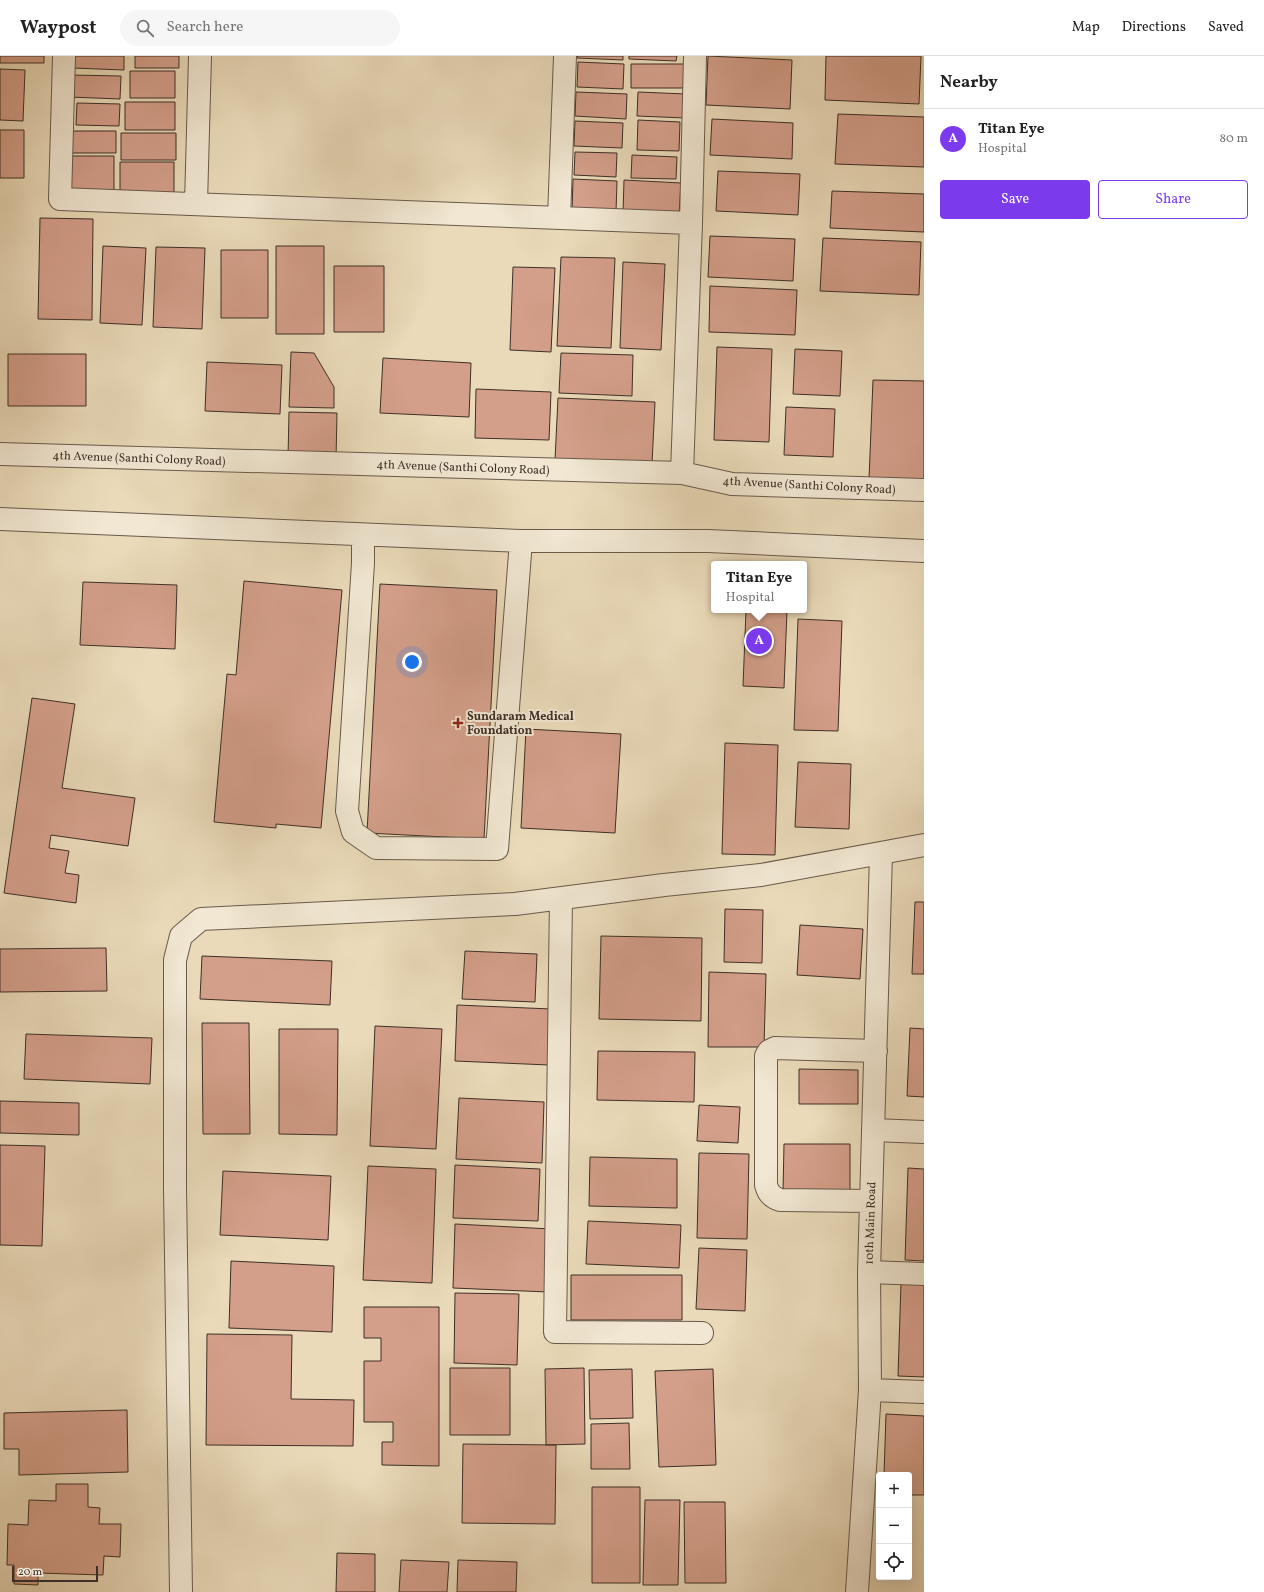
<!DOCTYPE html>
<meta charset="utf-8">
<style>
body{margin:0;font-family:Vollkorn,serif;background:#f6f6f6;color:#222}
.controls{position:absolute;right:12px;bottom:12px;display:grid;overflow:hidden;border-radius:4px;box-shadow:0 4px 16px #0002}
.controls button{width:36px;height:36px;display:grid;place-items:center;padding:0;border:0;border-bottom:1px solid #e0e0e0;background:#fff;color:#222;font:20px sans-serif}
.scale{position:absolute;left:12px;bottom:10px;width:86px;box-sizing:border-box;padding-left:4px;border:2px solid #3e2f27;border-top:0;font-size:11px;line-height:14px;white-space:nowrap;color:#3e2f27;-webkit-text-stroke:3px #f1e7d2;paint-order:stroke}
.you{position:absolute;left:412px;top:606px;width:14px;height:14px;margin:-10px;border:3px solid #fff;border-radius:50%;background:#1a73e8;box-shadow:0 0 0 6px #1a73e833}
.badge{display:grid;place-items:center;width:26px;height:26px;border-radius:50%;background:#7c3aed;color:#fff;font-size:13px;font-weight:700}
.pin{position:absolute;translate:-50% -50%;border:2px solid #fff;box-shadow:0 1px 4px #0006}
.popup{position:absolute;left:711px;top:505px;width:96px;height:52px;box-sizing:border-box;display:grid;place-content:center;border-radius:4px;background:#fff;filter:drop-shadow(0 1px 3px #0005);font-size:13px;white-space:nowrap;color:#767676}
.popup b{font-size:15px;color:#222}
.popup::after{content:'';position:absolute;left:50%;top:100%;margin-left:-8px;border:8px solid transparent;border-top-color:#fff}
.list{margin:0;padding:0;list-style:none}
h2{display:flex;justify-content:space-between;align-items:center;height:52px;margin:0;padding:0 16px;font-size:17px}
h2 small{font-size:13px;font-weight:400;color:#767676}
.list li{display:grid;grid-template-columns:26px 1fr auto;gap:12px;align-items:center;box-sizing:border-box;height:60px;padding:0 16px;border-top:1px solid #e0e0e0}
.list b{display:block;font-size:15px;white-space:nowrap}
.list p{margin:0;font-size:13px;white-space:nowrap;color:#767676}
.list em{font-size:13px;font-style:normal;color:#767676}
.actions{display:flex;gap:8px;padding:12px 16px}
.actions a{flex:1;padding:9px 0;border:1px solid #7c3aed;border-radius:4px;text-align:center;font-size:14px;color:#7c3aed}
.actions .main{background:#7c3aed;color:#fff}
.icon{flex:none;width:22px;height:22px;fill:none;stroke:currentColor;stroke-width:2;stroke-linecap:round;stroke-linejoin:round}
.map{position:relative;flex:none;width:924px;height:1536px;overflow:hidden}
header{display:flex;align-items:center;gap:24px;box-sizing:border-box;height:56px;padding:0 20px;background:#fff;border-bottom:1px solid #e0e0e0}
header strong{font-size:19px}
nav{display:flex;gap:22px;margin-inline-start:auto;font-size:14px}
.search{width:280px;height:36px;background:#f6f6f6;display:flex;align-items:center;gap:10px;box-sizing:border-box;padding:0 14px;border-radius:22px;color:#767676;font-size:15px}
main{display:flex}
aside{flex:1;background:#fff}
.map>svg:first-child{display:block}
</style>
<header>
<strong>Waypost</strong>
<div class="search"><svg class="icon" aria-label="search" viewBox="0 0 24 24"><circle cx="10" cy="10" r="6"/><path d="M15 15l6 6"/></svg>Search here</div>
<nav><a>Map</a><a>Directions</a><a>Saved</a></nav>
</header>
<main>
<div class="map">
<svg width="924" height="1536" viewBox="0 0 924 1536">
<rect width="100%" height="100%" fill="#eadab9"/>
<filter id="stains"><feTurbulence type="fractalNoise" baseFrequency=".005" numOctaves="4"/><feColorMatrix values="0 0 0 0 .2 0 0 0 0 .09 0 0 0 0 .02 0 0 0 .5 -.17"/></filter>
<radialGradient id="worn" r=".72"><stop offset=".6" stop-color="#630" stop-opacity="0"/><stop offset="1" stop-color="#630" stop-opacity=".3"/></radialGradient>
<path fill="#d49f8a" stroke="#3e2f27" d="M0 0H44V7H0Z
M72 0H124V14L72 12Z
M135 0H179V12H135Z
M577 0H623V4L577 2Z
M629 0H677L676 5 629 3Z
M708 0 792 4 790 53 706 49Z
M826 0H921L919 48 825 44Z
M578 6 624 8 623 33 577 31Z
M631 8H684V32H631Z
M0 13 25 14 23 65 0 64Z
M130 15H175V42H130Z
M70 19 121 20 120 43 69 41Z
M576 36 627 38 626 63 575 60Z
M638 36 686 38 685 62 637 60Z
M125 46H175V74H125Z
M77 47 120 48 119 70 76 69Z
M838 58 924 61V111L835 108Z
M712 63 793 67 792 103 710 99Z
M638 64 680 66 679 95 637 94Z
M575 65 623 67 622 92 574 90Z
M0 74H24V122H0Z
M69 75H116V97H69Z
M121 77H176V104H121Z
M575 96 617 97 616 121 574 119Z
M632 99 677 101 676 123 631 122Z
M69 100H114V138H69Z
M120 106H174V138H120Z
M718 115 800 118 798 159 716 155Z
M573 123 617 125 616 157 572 155Z
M624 124 681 127 679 159 623 157Z
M832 135 924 138V176L830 172Z
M40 162 93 163 92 264 38 263Z
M710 180 795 183 793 225 708 221Z
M823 182 921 186 919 239 820 235Z
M103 190 146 192 142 269 100 267Z
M276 190H324V278H276Z
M156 191 205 192 202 273 153 271Z
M221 194H268V262H221Z
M561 201 615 202 611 292 557 290Z
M623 206 665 208 661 294 620 292Z
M334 210H384V276H334Z
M513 211 555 212 551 296 510 294Z
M710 230 797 234 795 279 709 276Z
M717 291 772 293 769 386 714 384Z
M795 293 842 295 840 340 793 338Z
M291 296 314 297 334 331V352L289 351Z
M561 297 633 299 632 340 559 337Z
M8 298H86V350H8Z
M383 302 471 307 469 361 380 357Z
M207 306 282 309 280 358 205 355Z
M873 324 924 325V424L869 423Z
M476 333 551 336 549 384 475 382Z
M558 342 655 346 652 408 555 404Z
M786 351 835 353 833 401 784 399Z
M289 356 337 357 336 403 288 402Z
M244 525 342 534 321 772 276 768V772L214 766 227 618 236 619Z
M83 526 177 529 175 593 80 589Z
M380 528 497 534 484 783 367 777Z
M746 554H787L784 632 743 630Z
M798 563 842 565 838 675 794 674Z
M32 642 75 648 62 732 135 742 128 790 51 779 49 792 69 795 65 817 79 819 76 847 4 837Z
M526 673 621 678 615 777 521 772Z
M725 687 778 689 775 799 722 798Z
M798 706 851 708 849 773 795 771Z
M915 846H924V918H912Z
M725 853 763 854 762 907 724 906Z
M800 869 863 873 860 923 797 919Z
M601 880 702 882 701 965 599 963Z
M106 892 107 935 0 936V893Z
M465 895 537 898 535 946 462 943Z
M202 900 332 905 330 949 200 943Z
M709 916 766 918 764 991H708Z
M457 949 551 953 549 1009 455 1005Z
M202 967H249L250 1078H203Z
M375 970 442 973 436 1093 370 1090Z
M910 972 924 973V1041L907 1040Z
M279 973H338L337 1079 279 1078Z
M26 978 152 982 150 1028 24 1023Z
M598 995 695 996 694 1046 597 1044Z
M799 1013 858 1014V1048H799Z
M459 1042 544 1046 542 1107 456 1103Z
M0 1045 79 1047V1079L0 1077Z
M699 1049 740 1051 738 1087 697 1085Z
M784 1088H850V1137L783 1136Z
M0 1089 45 1090 42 1190 0 1189Z
M699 1097 749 1098 747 1183 697 1182Z
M590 1101 677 1103V1152L589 1150Z
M455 1109 540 1113 538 1165 453 1162Z
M368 1110 436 1113 432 1227 363 1224Z
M908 1112 924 1113V1205L905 1204Z
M223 1115 331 1120 328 1184 220 1179Z
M588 1165 681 1169 679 1212 586 1208Z
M455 1168 551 1173 548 1236 453 1232Z
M699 1192 747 1194 745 1255 696 1253Z
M231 1205 334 1210 332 1276 229 1272Z
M571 1219H682V1264H571Z
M901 1227 924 1228V1321L898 1320Z
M455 1237 519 1238 517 1309 454 1307Z
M364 1251H439V1410L382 1409V1386H393V1366H364V1305H381V1282H364Z
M207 1278 292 1279 291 1343 354 1344 353 1390 206 1389Z
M450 1312H510V1379H450Z
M584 1312 585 1388 546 1389 545 1313Z
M632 1313 633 1362 590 1363 589 1314Z
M713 1313 716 1409 659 1411 655 1315Z
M127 1354 128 1416 19 1419V1393H4V1357Z
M886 1358 924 1360V1439H909V1419H884Z
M629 1367 630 1413H591V1368Z
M463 1388 556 1389 555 1468 462 1467Z
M56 1428H88V1451L100 1452 99 1468H121L120 1501 104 1500 103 1519 38 1517V1529L14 1528V1509H7L8 1468 28 1469 29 1444 56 1445Z
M592 1431H640V1527H592Z
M645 1444H680L678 1529H643Z
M684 1446H725L726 1527H685Z
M337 1497 375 1498V1536H336Z
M401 1504 449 1506 447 1536H399Z
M458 1504 517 1506 516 1536H457Z"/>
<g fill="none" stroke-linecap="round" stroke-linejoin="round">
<g stroke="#695a4c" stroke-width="24">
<path id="minor" d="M64 0 60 143 691 167
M196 148 200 0
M559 162 565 0
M0 398 682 417 732 428 924 434
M682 417 691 167 695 0
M0 463 521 485H708L924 495
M363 479V507L347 755 353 776 376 792 497 793 521 485
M561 842 555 1276 702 1277
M873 1074 924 1076
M871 1145 780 1144C773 1142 768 1137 766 1129V1000L769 995 775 992 876 995
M869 1216 924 1218
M870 1334 924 1336
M181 1536 175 1132V904L181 880 201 863 515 848 664 829 761 819 924 789
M857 1536 870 1334 869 1216 881 798"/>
</g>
<use href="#minor" stroke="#f1e7d2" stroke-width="22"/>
</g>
<path fill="#8f2418" stroke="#f1e7d2" stroke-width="1.5" d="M456 661h4v4h4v4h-4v4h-4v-4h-4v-4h4z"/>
<g text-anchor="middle" stroke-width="4" stroke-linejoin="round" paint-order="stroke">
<g font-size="12" fill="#3e2f27" stroke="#f1e7d2">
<text transform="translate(139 402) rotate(2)" y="4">4th Avenue (Santhi Colony Road)</text>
<text transform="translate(463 411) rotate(2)" y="4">4th Avenue (Santhi Colony Road)</text>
<text transform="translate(809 429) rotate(3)" y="4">4th Avenue (Santhi Colony Road)</text>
<text transform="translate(870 1167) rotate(-88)" y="4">10th Main Road</text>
</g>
<g font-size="12" font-weight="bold" fill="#3e2f27" stroke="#f1e7d2" text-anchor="start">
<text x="467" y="664">Sundaram Medical<tspan x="467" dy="14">Foundation</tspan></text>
</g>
</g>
<rect width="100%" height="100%" filter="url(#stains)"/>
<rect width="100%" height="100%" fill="url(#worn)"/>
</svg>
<div class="controls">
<button>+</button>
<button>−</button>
<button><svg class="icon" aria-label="locate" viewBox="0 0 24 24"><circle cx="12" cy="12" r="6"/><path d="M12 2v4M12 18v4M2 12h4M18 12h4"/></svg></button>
</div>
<div class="scale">20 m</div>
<div class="you"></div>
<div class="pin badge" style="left:759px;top:585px">A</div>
<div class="popup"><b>Titan Eye</b>Hospital</div>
</div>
<aside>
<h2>Nearby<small></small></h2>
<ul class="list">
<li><span class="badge">A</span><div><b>Titan Eye</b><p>Hospital</p></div><em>80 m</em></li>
</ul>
<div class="actions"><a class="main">Save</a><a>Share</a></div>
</aside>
</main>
